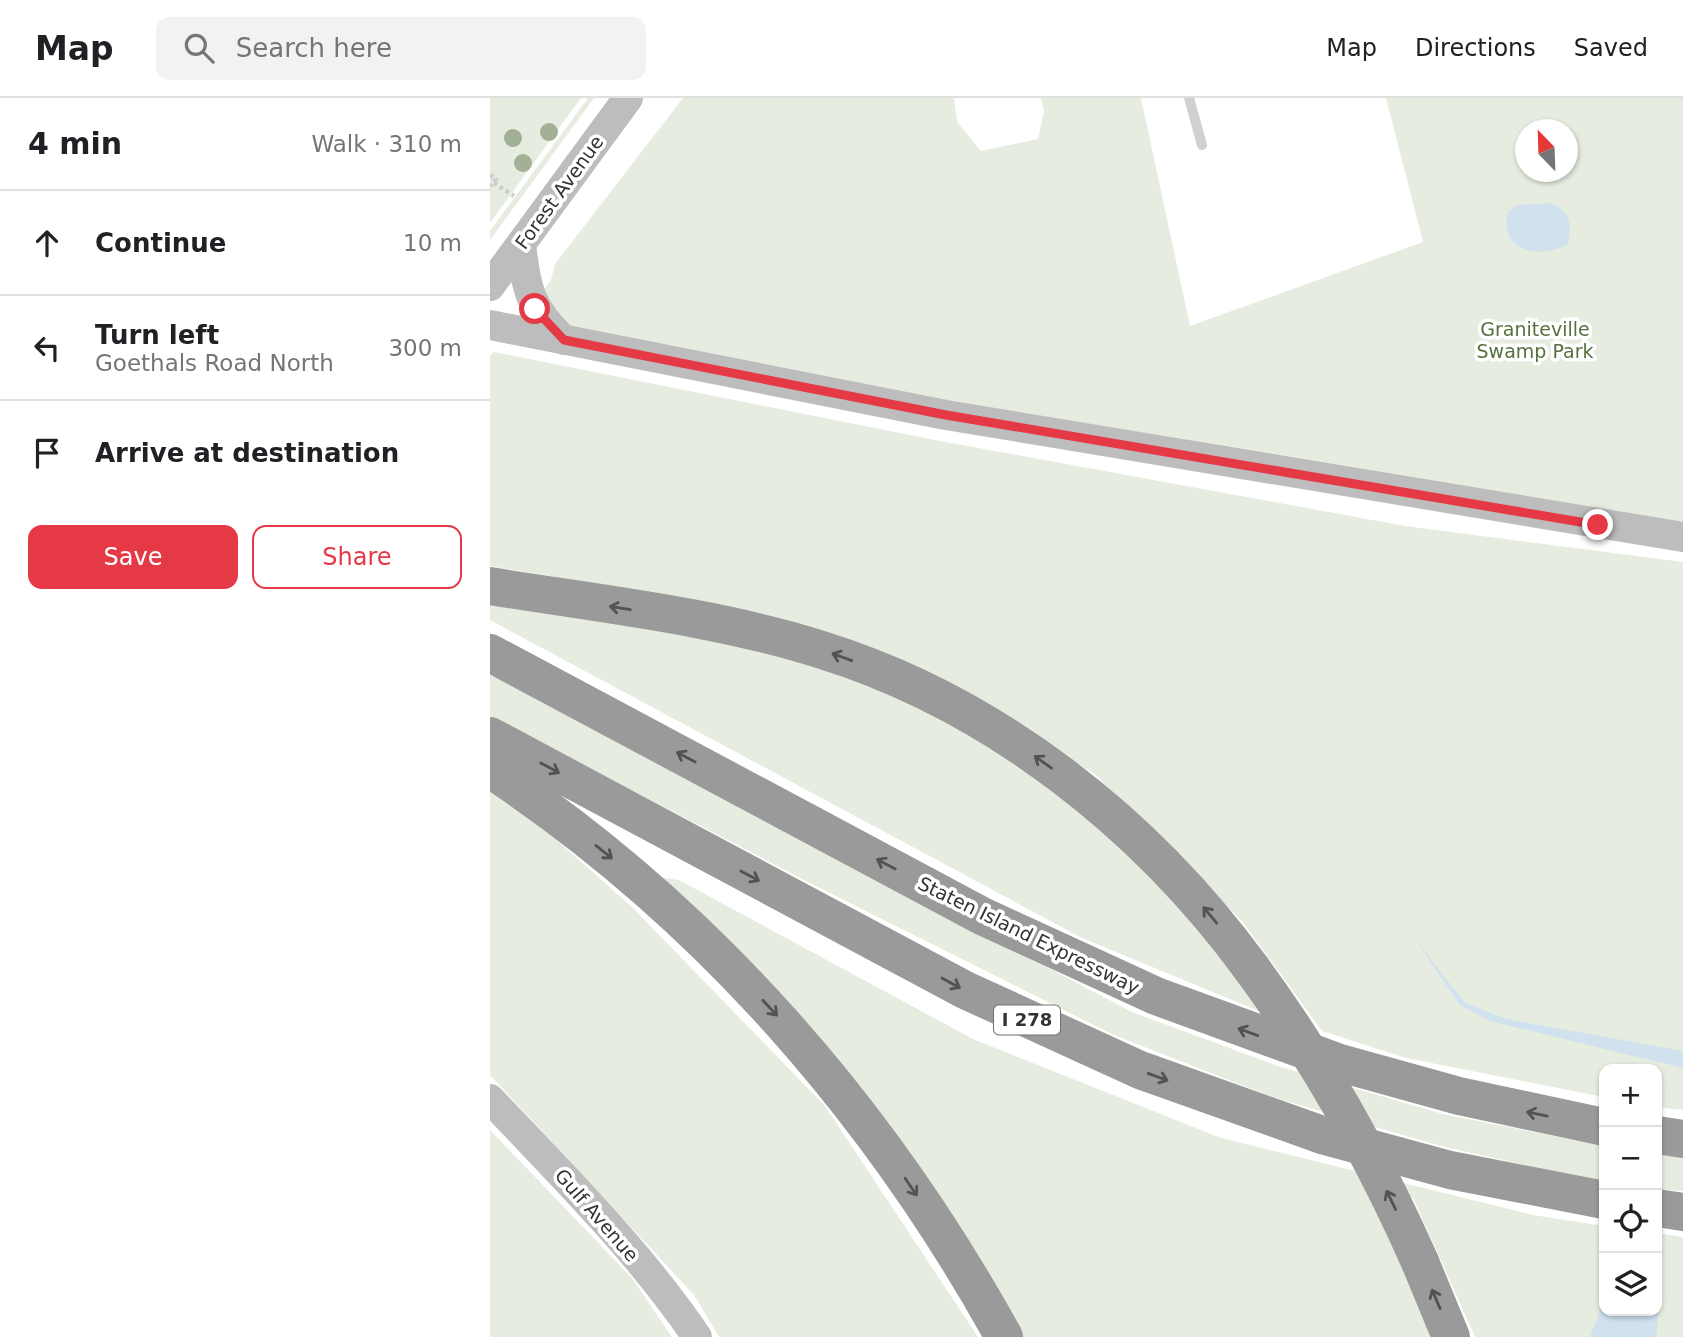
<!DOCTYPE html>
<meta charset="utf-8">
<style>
body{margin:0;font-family:"DejaVu Sans",sans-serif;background:#f2f2f2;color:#202124}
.controls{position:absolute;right:21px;bottom:21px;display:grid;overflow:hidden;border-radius:14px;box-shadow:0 2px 5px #0004}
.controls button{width:63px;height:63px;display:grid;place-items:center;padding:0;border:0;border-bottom:2px solid #e0e0e0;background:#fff;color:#202124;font:35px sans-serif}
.compass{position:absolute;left:1025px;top:21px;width:63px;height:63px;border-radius:50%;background:#fff;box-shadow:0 2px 5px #0004;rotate:337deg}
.stop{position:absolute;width:21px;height:21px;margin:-16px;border:5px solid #e63946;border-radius:50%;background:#fff}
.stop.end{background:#e63946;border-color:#fff;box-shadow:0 2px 7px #0008}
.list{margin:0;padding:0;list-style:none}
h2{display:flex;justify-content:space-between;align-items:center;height:91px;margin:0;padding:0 28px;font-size:30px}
h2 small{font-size:23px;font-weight:400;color:#757577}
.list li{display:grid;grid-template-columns:46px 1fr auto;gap:21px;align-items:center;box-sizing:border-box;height:105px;padding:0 28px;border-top:2px solid #e0e0e0}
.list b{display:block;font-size:26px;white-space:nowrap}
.list p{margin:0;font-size:23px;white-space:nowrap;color:#757577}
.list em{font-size:23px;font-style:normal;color:#757577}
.actions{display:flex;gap:14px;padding:21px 28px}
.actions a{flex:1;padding:16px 0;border:2px solid #e63946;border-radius:14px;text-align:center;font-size:24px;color:#e63946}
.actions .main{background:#e63946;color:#fff}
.icon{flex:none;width:38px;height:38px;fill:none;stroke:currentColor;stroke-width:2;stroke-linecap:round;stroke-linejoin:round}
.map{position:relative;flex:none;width:1193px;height:1239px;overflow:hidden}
header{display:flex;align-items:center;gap:42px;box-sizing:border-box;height:98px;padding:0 35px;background:#fff;border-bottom:2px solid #e0e0e0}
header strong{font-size:33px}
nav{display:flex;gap:38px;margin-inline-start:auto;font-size:24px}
.search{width:490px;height:63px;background:#f2f2f2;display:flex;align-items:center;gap:18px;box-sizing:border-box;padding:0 24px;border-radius:14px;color:#757577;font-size:26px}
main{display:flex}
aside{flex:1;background:#fff}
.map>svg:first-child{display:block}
</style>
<header>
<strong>Map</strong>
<div class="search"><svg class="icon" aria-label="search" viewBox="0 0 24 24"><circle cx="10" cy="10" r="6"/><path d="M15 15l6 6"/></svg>Search here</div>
<nav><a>Map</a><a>Directions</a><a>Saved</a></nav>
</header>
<main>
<aside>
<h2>4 min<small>Walk · 310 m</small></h2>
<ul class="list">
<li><svg class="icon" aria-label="ahead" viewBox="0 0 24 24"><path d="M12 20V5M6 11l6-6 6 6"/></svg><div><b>Continue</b></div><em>10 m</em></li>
<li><svg class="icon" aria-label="left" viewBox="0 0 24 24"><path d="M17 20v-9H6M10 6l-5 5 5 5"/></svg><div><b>Turn left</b><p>Goethals Road North</p></div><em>300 m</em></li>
<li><svg class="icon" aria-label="arrive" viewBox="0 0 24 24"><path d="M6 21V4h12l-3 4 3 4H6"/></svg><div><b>Arrive at destination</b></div></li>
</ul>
<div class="actions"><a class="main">Save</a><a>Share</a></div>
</aside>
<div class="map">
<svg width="1193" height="1239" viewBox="0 0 1193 1239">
<rect width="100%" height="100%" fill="#fff"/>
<path fill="#e6ecdf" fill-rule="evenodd" d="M0 0H91L0 125Z
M98 0H104L0 142V133Z
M193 0H464L467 24 491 53 548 41 554 13 551 0H651L700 228 933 144 896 0H1193V426L815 367 83 235 51 196 61 182 65 166ZM1036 32H1078V74H1036Z
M4 254 445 342 915 428 1193 464V1012L1167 1009V971H1114V999L916 960 832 933 752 823 605 676 446 579 363 543 213 503 0 468V258Z
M0 498 215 533 436 604 578 693 715 829 776 916 592 840 0 522Z
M0 575 642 914 788 968 953 1016 1114 1048V1085L951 1048 782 999 624 937 316 783 0 618Z
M0 683 142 809 335 1008 488 1239H229L204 1197 0 977Z
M166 779 189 782 483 941 731 1040 1043 1117 1114 1128V1213H1167V1135L1193 1139V1239H985L923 1100 875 1083 945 1239H529Z
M0 1032 142 1180 182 1239H0Z
M1167 1055 1193 1058V1093L1167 1091Z"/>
<path fill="#cfe2ee" d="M1061 105C1081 113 1083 128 1077 147 1049 161 1008 154 1018 114L1028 107Z
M924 839 974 904 1016 921 1193 953V970L1000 923 970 907Z
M1167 1174 1169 1181 1167 1239H1100L1114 1204V1213H1167Z"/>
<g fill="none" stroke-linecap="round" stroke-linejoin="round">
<path stroke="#cdcdcd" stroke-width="4.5" stroke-dasharray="3.5 3.5" stroke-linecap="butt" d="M0 77 6 81 0 88
M4 85 24 98"/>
<path stroke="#d0d0d0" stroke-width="10" d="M699 0 712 47"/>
<path stroke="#bdbdbd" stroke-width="30" d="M31 146C36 191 40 211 74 242
M0 188 138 0
M0 227 456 317 1193 439
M0 1001C72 1077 148 1152 207 1239"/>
<path stroke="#9a9a9a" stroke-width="38" d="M0 488C110 506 225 518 332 552 505 606 656 726 762 871
M0 555 492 818 666 898 850 965 969 998 1114 1029
M0 638 475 892 650 972 835 1038 960 1072 1114 1102
M0 671C216 814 389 1013 514 1239
M1167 1037 1193 1041
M1167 1110 1193 1114
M930 1164 961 1239"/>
<path stroke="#9a9a9a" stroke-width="38" d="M762 871C829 962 884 1060 930 1164"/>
</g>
<g fill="#a2b095">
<circle cx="59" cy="34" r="9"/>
<circle cx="23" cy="40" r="9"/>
<circle cx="33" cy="65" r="9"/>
</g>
<defs><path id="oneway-shaft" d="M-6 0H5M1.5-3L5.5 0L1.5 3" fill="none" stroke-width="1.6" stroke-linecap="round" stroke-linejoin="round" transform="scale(1.75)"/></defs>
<g stroke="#525252">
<use href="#oneway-shaft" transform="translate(130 510) rotate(-171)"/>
<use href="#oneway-shaft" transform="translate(352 559) rotate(-160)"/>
<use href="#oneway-shaft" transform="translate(196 659) rotate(-152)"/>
<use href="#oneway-shaft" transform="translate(553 664) rotate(-144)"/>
<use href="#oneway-shaft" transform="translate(60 670) rotate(28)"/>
<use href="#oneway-shaft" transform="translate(114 754) rotate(39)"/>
<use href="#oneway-shaft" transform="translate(396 766) rotate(-152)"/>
<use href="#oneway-shaft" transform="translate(260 778) rotate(28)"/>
<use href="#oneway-shaft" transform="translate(720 817) rotate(-130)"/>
<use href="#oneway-shaft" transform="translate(461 885) rotate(29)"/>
<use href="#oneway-shaft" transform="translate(280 910) rotate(47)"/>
<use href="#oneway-shaft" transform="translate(758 934) rotate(-160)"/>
<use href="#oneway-shaft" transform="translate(668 979) rotate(20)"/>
<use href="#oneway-shaft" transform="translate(1047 1016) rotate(-168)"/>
<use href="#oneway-shaft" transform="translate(421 1089) rotate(56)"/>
<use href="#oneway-shaft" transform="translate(901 1102) rotate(-116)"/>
<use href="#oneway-shaft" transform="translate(946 1201) rotate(-113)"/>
</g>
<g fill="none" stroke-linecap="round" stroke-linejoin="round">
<path stroke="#e63946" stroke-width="9" d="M45 211 74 242 456 317 1108 427"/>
</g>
<g text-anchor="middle" stroke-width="7" stroke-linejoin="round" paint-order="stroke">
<rect fill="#fff" stroke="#707070" stroke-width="2" x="504" y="907.5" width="66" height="29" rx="5"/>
<g font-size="18" font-weight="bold" fill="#333">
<text x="537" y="928">I 278</text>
</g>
<g font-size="19" fill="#333" stroke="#fff">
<text transform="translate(69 94) rotate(-54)" y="7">Forest Avenue</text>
<text transform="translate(539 837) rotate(26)" y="7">Staten Island Expressway</text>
<text transform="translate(107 1117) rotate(49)" y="7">Gulf Avenue</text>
</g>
<g font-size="19" fill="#56703f" stroke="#fff">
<text x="1045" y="238">Graniteville<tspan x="1045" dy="22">Swamp Park</tspan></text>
</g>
</g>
</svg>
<div class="controls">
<button>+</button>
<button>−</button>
<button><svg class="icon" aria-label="locate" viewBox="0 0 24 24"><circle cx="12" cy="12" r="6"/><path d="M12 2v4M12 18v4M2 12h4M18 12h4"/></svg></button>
<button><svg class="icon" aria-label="layers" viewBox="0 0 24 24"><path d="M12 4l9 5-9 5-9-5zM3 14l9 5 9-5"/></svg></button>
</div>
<svg class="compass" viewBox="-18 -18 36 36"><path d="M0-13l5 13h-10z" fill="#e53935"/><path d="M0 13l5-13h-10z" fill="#757577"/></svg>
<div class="stop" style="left:45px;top:211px"></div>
<div class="stop end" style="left:1108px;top:427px"></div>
</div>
</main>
